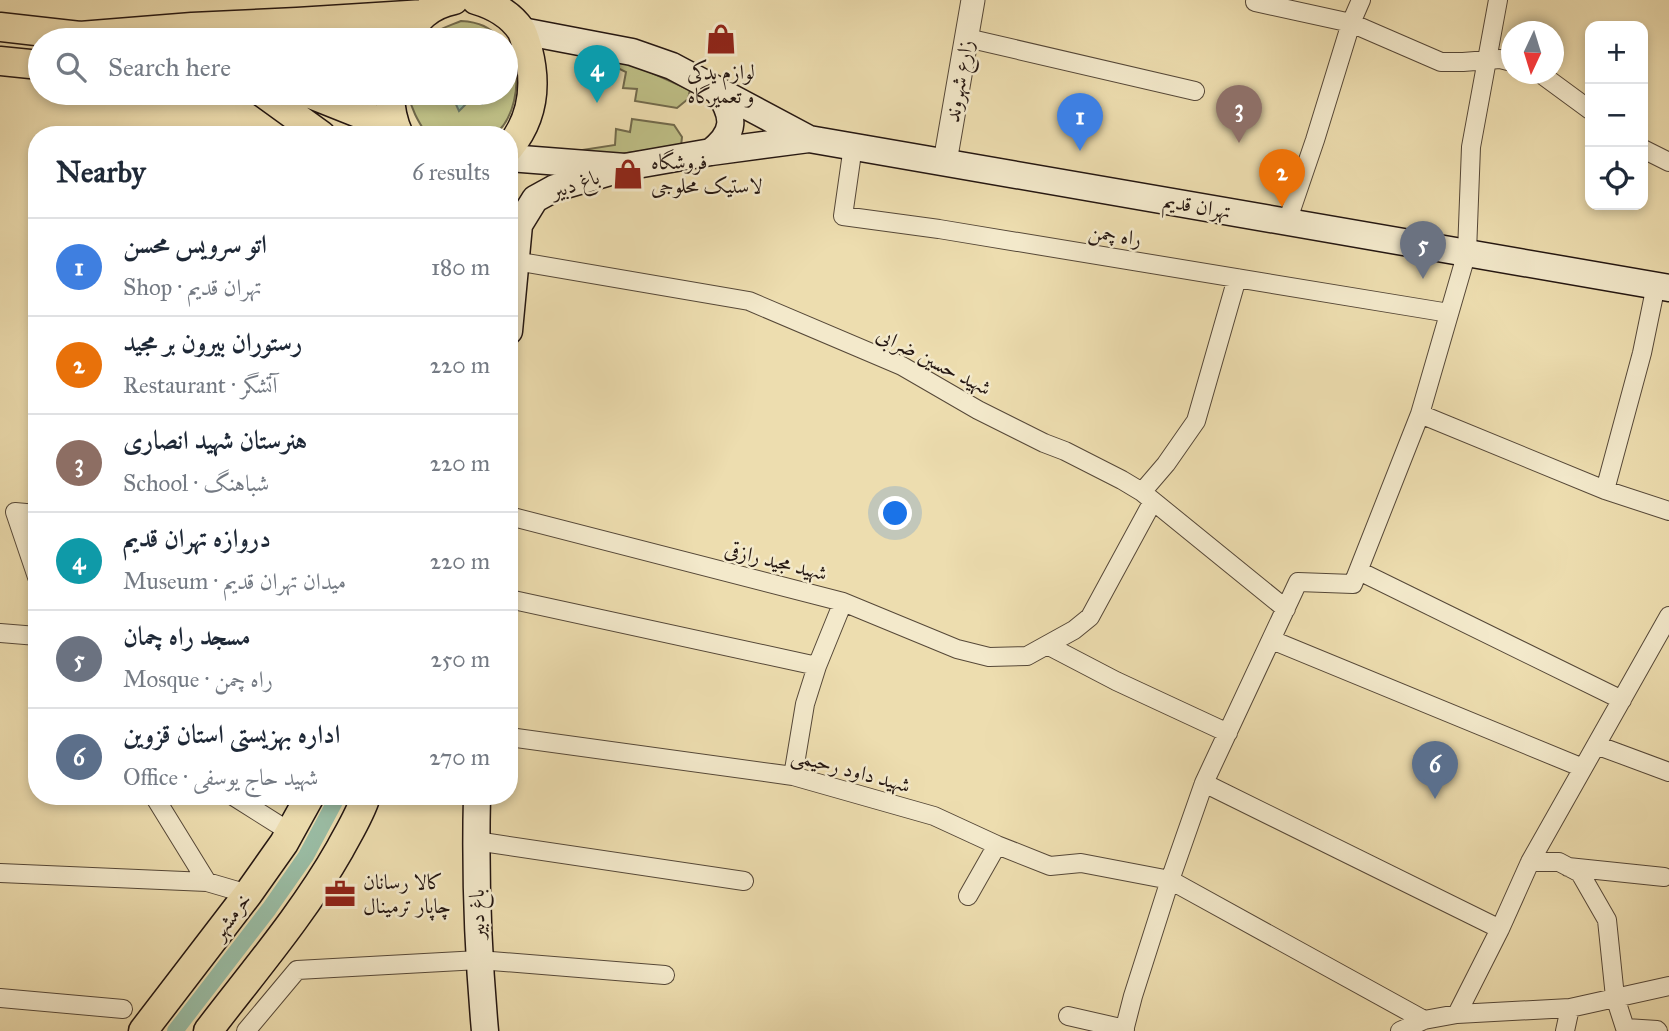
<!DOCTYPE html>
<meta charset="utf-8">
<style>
body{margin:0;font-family:"IM FELL Great Primer",Amiri,serif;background:#f6f6f7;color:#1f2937}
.controls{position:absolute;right:21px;top:21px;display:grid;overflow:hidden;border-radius:14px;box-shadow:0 4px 10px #0003}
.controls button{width:63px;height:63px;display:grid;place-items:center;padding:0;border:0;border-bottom:2px solid #e0e1e3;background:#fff;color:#1f2937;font:35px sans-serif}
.compass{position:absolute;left:1501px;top:21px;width:63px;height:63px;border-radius:50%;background:#fff;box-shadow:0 4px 10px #0003;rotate:184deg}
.you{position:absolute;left:896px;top:514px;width:24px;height:24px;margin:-18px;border:5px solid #fff;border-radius:50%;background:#1a73e8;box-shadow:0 0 0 10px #1a73e833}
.badge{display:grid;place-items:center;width:46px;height:46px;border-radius:50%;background:#0b8043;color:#fff;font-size:23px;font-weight:700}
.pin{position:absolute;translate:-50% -58px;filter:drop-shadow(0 2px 4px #0008)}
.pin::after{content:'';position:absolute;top:37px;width:24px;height:21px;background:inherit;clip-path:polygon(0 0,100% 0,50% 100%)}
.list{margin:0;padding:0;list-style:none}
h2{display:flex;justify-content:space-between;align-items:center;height:91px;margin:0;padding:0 28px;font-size:30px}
h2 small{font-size:23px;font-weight:400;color:#747a83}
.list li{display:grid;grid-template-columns:46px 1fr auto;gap:21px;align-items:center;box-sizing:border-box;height:98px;padding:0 28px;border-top:2px solid #e0e1e3}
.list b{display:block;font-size:26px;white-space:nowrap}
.list p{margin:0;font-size:23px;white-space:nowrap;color:#747a83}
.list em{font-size:23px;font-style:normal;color:#747a83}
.icon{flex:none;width:38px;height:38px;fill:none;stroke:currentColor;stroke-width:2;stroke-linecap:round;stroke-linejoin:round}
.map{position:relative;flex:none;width:1669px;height:1031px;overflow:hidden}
.search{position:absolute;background:#fff;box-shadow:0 4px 10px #0003;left:28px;top:28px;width:490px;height:77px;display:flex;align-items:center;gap:18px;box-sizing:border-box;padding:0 24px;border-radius:38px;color:#747a83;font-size:26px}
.panel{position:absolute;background:#fff;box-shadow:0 4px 10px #0003;left:28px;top:126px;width:490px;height:679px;border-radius:28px}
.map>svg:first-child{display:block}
</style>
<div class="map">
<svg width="1669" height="1031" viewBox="0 0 1669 1031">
<rect width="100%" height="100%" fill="#edddaf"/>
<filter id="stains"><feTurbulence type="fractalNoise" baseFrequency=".00286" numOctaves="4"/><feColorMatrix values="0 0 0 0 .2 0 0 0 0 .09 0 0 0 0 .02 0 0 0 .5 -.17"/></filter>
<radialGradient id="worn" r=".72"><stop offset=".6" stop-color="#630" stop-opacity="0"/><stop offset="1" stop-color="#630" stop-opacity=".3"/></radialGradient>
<path fill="#bebf86" stroke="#716a4c" stroke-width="2" d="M461 21C480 22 489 27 502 40H426C434 30 449 26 461 21Z
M506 46C508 51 512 56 513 61 521 84 514 120 494 135H427C418 121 411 109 408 93H506Z
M591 55 632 64 690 90 688 99 677 108 635 101 637 89 623 88 626 72Z
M632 119 674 125 682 137 681 146 619 154 576 151 615 145 616 129 630 132Z"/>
<path fill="#9abda5" stroke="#6b7a6a" stroke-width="2" d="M440 93H483L482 104 467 103 459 111 454 100 439 95Z"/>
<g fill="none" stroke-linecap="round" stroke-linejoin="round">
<path stroke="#9abda5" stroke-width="16" d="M175 1031 269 909 306 856 338 796"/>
<g stroke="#564838" stroke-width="20">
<path id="minor" d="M1255 2 1351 23 1441 62H1463L1500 59 1512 62
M967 38 1195 91
M1541 74 1590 110
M853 146 843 216 939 229 1449 313
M1643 149 1669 162
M1287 222 1315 140 1351 23 1361 0
M515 261 749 301 902 366 978 410 1044 443 1065 451 1122 480 1142 492 1286 609
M1420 414 1605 490 1669 511
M1605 490 1642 353 1656 285
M1142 492 1166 464 1196 421 1237 278
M37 514 15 512 37 577
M509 516 843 602 957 649 989 657 1027 656 1074 630 1090 617 1153 501
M1359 571 1622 700
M509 599 817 666
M0 633 37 636
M1272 640 1583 768
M1047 645 1116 681 1228 733
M509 737 793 776 934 816 997 845 1050 866 1081 863 1170 880 1424 1020
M1596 745 1669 772
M793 776 805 704 817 666 843 602
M1204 783 1500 929
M154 796 207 882
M233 796 290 832
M476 841 744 881
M1530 862H1559L1580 873 1607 920 1615 997 1626 1031
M1568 867 1664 877
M0 873 207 882 248 894
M968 896 997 845
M0 998 123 1009
M1457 1014 1500 929 1530 862 1669 616
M1068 1016 1125 1029
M1626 1028 1657 1030 1658 1031
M246 1031 297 970 479 960 665 975
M1124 1031 1133 996 1170 880 1204 783 1298 582 1353 584 1420 414 1467 252 1471 147 1498 0
M1400 1031 1424 1020 1457 1014 1570 1008 1669 986
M1565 1031 1570 1008"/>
</g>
<g stroke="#564838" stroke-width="25">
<path id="tertiary" d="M945 162 973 0"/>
</g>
<g stroke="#241611" stroke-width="29">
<path id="secondary" d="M522 31 632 52 672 66 809 139
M711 152C736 132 735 117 718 91
M509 158 625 167 711 152 809 139 1669 288
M509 331 519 225 535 199 555 188 610 172
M477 796C475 875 478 953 485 1031"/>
</g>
<g stroke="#241611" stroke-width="31">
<path id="primary" d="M476 0C493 5 510 14 521 30 524 35 526 44 528 50 537 85 533 119 509 148
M0 27 80 36 192 27 297 22 424 14
M404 40C416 19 429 5 454 0
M0 61 40 65
M263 93 321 135
M308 93 396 128
M390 93C390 107 393 122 399 135
M143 1031 248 894 284 843 310 796
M208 1031C253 972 303 914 340 849 349 832 360 815 366 796"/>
</g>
<use href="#minor" stroke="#f3e9cb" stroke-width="18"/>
<use href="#tertiary" stroke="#f3e9cb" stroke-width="23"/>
<use href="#secondary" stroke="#f3e9cb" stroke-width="26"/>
<use href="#primary" stroke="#edddaf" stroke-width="28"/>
</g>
<defs>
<g id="shop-bare" transform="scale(2.415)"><path d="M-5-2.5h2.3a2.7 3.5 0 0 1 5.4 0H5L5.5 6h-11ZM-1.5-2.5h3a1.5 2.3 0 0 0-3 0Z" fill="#8f2418" stroke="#f3e9cb" stroke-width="2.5" paint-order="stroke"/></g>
<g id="office-bare" transform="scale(2.415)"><path d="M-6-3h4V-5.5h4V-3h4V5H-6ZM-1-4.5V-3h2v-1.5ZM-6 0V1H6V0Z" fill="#8f2418" stroke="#f3e9cb" stroke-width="2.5" paint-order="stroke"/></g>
</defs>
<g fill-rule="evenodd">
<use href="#shop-bare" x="721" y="39"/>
<use href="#shop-bare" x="628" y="174"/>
<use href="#office-bare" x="340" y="894"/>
</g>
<g text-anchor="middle" stroke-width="5" stroke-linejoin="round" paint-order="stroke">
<g font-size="21" fill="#241611" stroke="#f3e9cb" text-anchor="start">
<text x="721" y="79" text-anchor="middle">لوازم یدکی<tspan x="721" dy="24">و تعمیرگاه</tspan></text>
<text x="651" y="169">فروشگاه<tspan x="651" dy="24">لاستیک محلوجی</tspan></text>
<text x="363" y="889">کالا رسانان<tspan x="363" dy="24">چاپار ترمینال</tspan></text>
</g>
<g font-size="21" fill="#241611" stroke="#f3e9cb">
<text transform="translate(959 81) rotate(-80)" y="7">زارع شهروند</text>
<text transform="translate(575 184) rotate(-19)" y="7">باغ دبیر</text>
<text transform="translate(1197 206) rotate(10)" y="7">تهران قدیم</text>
<text transform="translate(1115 235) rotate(9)" y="7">راه چمن</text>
<text transform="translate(934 361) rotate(27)" y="7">شهید حسین ضرابی</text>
<text transform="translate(776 561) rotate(14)" y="7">شهید مجید رازقی</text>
<text transform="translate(851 770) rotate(15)" y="7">شهید داود رحیمی</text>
<text transform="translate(477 914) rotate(-91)" y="7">باغ دبیر</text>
<text transform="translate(231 916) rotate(-53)" y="7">خرمشهر</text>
</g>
</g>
<rect width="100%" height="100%" filter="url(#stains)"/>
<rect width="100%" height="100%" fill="url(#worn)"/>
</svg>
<div class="controls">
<button>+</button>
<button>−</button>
<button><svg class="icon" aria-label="locate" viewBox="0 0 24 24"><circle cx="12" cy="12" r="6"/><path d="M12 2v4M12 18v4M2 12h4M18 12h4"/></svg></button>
</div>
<svg class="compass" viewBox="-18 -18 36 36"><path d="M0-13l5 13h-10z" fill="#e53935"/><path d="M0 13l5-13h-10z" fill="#747a83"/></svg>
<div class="you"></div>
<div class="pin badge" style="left:1080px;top:151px;background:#3f7fe0">1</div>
<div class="pin badge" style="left:1282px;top:207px;background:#e8710a">2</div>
<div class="pin badge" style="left:1239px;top:143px;background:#8d6e63">3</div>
<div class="pin badge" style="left:597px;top:103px;background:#0f9aa8">4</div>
<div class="pin badge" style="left:1423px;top:279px;background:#6b7280">5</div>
<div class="pin badge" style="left:1435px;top:799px;background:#5c6f8a">6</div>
<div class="search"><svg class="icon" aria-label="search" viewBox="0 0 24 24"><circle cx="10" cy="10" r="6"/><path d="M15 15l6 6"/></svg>Search here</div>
<section class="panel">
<h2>Nearby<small>6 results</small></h2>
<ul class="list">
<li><span class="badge" style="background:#3f7fe0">1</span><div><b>اتو سرویس محسن</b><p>Shop · تهران قدیم</p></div><em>180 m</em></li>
<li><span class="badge" style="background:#e8710a">2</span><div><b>رستوران بیرون بر مجید</b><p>Restaurant · آتشگر</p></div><em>220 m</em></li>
<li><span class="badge" style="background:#8d6e63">3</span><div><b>هنرستان شهید انصاری</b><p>School · شباهنگ</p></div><em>220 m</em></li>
<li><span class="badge" style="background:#0f9aa8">4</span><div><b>دروازه تهران قدیم</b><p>Museum · میدان تهران قدیم</p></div><em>220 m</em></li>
<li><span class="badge" style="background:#6b7280">5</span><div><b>مسجد راه چمان</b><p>Mosque · راه چمن</p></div><em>250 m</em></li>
<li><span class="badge" style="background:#5c6f8a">6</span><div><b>اداره بهزیستی استان قزوین</b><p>Office · شهید حاج یوسفی</p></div><em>270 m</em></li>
</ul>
</section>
</div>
